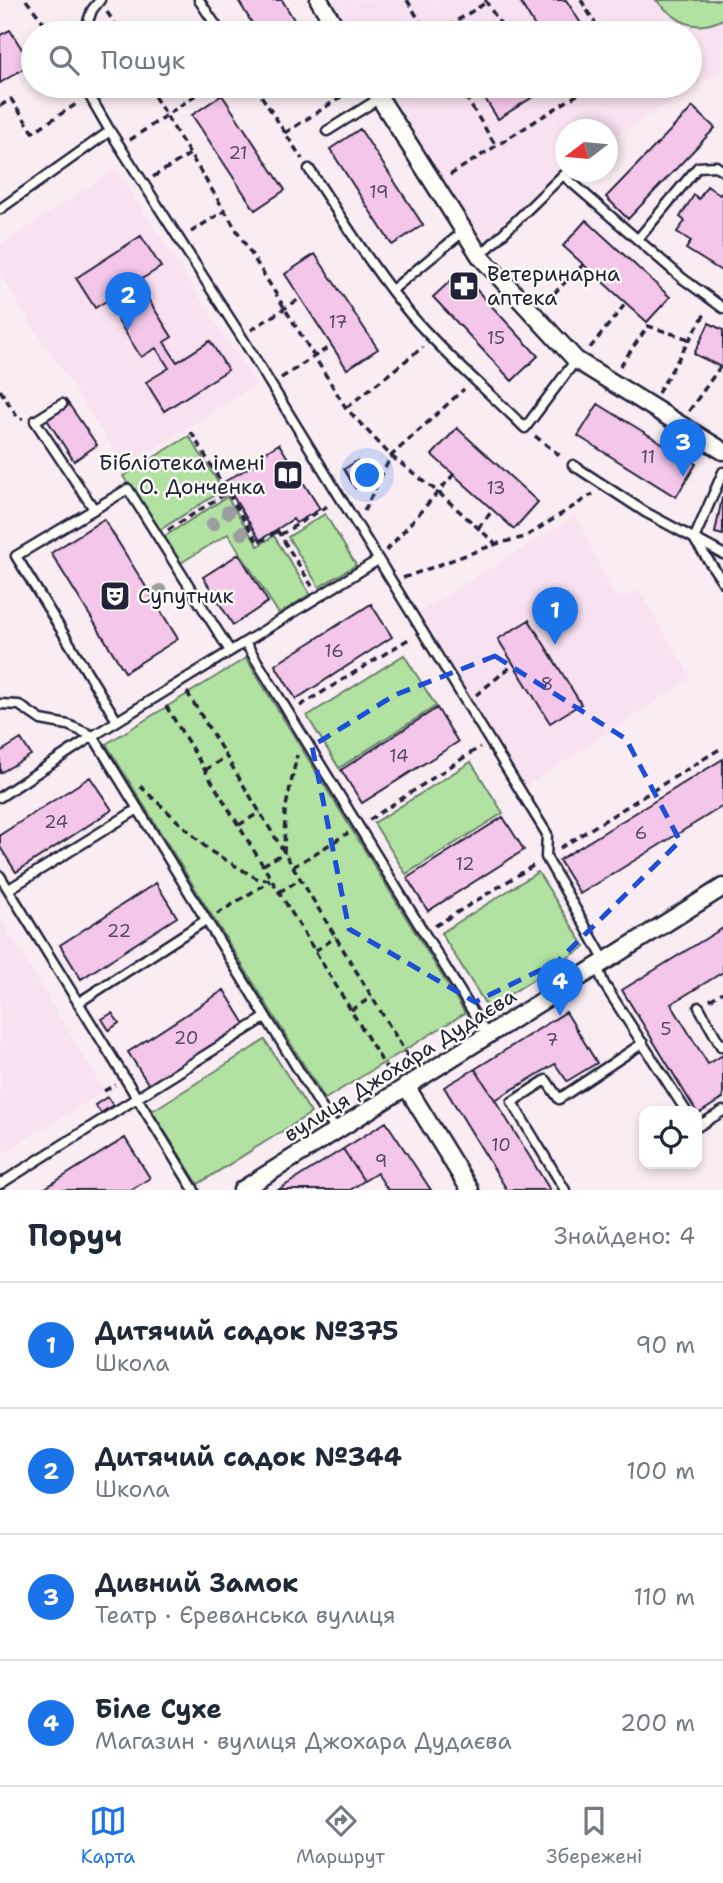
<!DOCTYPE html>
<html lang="uk">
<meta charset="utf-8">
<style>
body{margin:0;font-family:"Shantell Sans",sans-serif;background:#f2f2f3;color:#1f2937}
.controls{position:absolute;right:21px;bottom:21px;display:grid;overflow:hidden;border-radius:14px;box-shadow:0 4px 10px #0003}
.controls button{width:63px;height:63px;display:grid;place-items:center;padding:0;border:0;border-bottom:2px solid #e0e1e3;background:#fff;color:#1f2937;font:35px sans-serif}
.compass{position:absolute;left:555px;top:119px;width:63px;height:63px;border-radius:50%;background:#fff;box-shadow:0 4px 10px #0003;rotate:254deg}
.you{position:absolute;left:368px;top:476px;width:24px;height:24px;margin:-18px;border:5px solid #fff;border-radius:50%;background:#1a73e8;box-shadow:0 0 0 10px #1a73e833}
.badge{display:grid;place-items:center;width:46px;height:46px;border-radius:50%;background:#1a73e8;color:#fff;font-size:23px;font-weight:700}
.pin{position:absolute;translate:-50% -58px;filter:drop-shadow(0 2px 4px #0008)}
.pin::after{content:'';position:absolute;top:37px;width:24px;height:21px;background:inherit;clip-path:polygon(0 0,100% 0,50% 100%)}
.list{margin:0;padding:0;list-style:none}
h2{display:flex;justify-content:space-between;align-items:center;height:91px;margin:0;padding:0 28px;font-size:30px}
h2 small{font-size:23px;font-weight:400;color:#747a83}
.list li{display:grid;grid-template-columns:46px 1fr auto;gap:21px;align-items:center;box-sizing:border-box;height:126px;padding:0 28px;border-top:2px solid #e0e1e3}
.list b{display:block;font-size:26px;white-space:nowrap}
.list p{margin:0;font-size:23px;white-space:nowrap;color:#747a83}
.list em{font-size:23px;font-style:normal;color:#747a83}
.icon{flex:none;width:38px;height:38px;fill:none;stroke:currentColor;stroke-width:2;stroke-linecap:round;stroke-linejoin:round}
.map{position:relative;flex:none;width:723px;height:1190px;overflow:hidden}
.search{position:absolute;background:#fff;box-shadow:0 4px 10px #0003;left:21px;right:21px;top:21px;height:77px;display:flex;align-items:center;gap:18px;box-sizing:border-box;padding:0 24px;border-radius:38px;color:#747a83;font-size:26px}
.sheet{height:595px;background:#fff}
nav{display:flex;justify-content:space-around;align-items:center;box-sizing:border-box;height:98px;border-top:2px solid #e0e1e3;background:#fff;font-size:19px;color:#747a83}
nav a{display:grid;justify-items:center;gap:4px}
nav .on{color:#1a73e8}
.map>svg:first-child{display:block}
</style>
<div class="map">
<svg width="723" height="1190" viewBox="0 0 723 1190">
<rect width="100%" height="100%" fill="#faecf3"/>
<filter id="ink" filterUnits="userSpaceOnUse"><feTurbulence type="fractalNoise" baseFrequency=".0143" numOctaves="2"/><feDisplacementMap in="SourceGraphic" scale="14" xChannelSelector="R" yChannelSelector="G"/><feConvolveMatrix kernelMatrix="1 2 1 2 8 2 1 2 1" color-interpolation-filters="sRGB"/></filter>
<g filter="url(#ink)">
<path fill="#f8e1f0" d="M332 0H723V70L608 140V130H566L565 165 557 170 485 244 386 86H690V33H353Z
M115 169 256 384 125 467 0 275V246Z
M575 516 616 599 639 591 691 678 525 787 420 612Z
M0 918 104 1091 0 1155Z"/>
<path fill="#b2e2a1" stroke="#6a826e" stroke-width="2" d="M656 0H723V19C694 34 676 21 656 0Z
M189 436 223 490 158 531 123 476Z
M227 497 258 546 274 536 310 594 279 614 228 534 179 564 162 538Z
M325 514 356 565 319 587 288 537Z
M404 655 436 706 339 768 307 716Z
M246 658 465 1013 325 1099 106 744Z
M471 762 503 813 406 874 374 823Z
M538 872 585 947 488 1008 441 933Z
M265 1040 311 1113 198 1184 152 1111Z"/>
<path fill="#f4c6ea" stroke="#22223b" stroke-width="2" d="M238 0H282L302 33H258Z
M519 0H566L587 33H539Z
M10 30 31 64 0 83V35Z
M477 86H550L498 119Z
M222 95 285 190 255 210 192 115Z
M693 107 715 128 628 219 606 197Z
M360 129 423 225 392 245 330 149Z
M707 186 720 195 723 191V272L686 249 691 241 677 232 685 221 680 217 694 195 699 199Z
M586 220 670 297 647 322 563 246Z
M141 236 161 267 95 308 76 278Z
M315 254 378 349 347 369 285 274Z
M460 272 538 356 512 381 433 297Z
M129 287 140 304 148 299 172 337 164 342 177 362 210 341 228 370 164 411 146 382 169 368 156 348 141 357 117 319 132 310 121 292Z
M709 323 723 330V368L694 354Z
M68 403 97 445 74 461 46 418Z
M598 404 696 464 676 497 578 436Z
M457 428 538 502 514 529 432 455Z
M279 444 320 509 296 523 293 519 260 540 224 482 258 462 256 458Z
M357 461 368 480 355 488 344 469Z
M722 498H723V535L715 533Z
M104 519 178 639 125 672 51 553Z
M239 554 268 602 233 625 203 577Z
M371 604 392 637 296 699 275 665Z
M529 620 581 704 550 723 498 639Z
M437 708 458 742 362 803 341 770Z
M21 739 31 755 0 773V752Z
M723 759V806L580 894 559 860Z
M90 777 112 810 16 872 0 847V835Z
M503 817 524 850 428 911 407 878Z
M156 883 177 917 81 979 60 945Z
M723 928V972L671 1004 708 1064 723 1055V1098L698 1114 622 990Z
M224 990 245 1024 149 1085 128 1052Z
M566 1012 597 1063 567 1081 555 1064 495 1100 475 1069Z
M112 1013 119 1023 109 1030 102 1019Z
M475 1069 495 1100 550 1190H507L444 1087Z
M107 1097 113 1105 101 1113 95 1105Z
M386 1122 431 1190H388L377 1173 364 1181 343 1149Z
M125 1138 150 1178 131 1190H42Z
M343 1149 364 1181 350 1190H278Z"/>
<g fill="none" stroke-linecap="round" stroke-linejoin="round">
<g stroke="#22223b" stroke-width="13">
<path id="lane" d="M199 0 221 33
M84 33 92 10 100 0
M84 86 110 131 241 336 547 834 546 857 605 961
M327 131 380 98
M309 169C342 218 373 270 411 315 445 355 488 391 525 428L576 360
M0 209 110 131
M638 239 698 167 716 166 723 171
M480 256 563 175 682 278 723 308
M392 290 464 231
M62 404 35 421 94 509
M573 465 645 512 723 554
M694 539 723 472
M696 542 723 582
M245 642 487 1035
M0 704 19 705 41 720 68 725 93 736 336 1131
M117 721 16 556 128 489 230 651
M0 797 93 736 378 560
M0 876 194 1190
M9 889 138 809
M597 966 604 984 686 1111
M78 1003 206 920
M699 1007 721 1046 723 1044
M697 1127 723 1111
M0 1184 266 1017
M565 1190 512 1102 546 1080 559 1099 643 1043"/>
</g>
<g stroke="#22223b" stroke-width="21">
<path id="street" d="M319 0 339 33
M372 86 480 256 576 360 723 451
M406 1086 470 1190
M242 1190 723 887"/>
</g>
<path stroke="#22223b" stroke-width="3.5" stroke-dasharray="7 5" stroke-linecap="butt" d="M26 0 52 33
M407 0 427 33
M485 0 506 33
M581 0 601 33
M107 12 121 33
M437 33 487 2
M148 86 346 408 391 456 438 492 496 544
M255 86 302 159
M459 86 496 146
M0 106 11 99 33 132 78 103
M285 133 347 93
M130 140 209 86
M450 175 591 86
M153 177 190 154
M191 232 224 211
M545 302 584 264
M251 330 301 298
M590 348 626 303
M620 366 648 326 689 339
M281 378 332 345
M0 390 18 418 23 419
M658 393 706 312
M347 407 423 347
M689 411 720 367
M191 432 258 543 278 531
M535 436 562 457
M364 511 391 456 464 389
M478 528 493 510
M168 530 228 492
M277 530 312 586
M280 535 329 505
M386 551 454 474
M403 578 496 544 525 537 593 494
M187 692 412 1063
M476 695 514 664
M166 706 391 1076
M300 706 412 637
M205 770 226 757
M140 786 210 851 258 879 272 880
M369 820 480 747
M239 825 260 812
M560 848 723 747
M263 865 284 853 285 811 297 755
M293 867 348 833
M279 892 301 879
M217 914 270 881
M435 926 536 864
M315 951 336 937
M710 1000 723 992
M351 1010 372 997
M104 1091 115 1085"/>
<use href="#lane" stroke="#fdfcf7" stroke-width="8"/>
<use href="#street" stroke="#fdfcf7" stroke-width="16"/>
</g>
<g fill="#9b9d9f">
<circle cx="228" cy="512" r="7"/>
<circle cx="213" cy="524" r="7"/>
<circle cx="242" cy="533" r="7"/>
<circle cx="160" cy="591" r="7"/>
</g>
</g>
<path fill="none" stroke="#1d4ed8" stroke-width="5" stroke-dasharray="14 9" stroke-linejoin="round" d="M495 656 626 739 680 841 557 962 475 1002 349 929 312 746 395 695Z"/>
<defs>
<g id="pharmacy-square" transform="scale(1.575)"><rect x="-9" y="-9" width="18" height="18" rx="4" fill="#22223b" stroke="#fdfcf7"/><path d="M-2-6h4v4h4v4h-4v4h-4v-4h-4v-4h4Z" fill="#fff"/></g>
<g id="library-square" transform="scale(1.575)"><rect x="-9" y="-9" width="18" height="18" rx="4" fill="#22223b" stroke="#fdfcf7"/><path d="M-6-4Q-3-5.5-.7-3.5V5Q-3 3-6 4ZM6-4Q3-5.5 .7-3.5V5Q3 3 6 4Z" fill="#fff"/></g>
<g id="theatre-square" transform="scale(1.575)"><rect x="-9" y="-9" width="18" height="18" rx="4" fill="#22223b" stroke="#fdfcf7"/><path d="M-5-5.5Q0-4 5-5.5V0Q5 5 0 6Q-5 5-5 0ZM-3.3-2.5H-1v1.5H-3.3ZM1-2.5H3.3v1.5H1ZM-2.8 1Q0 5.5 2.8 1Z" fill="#fff"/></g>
</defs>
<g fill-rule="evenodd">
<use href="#pharmacy-square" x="464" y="286"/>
<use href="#library-square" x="288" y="475"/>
<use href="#theatre-square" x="115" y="596"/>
</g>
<g text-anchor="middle" stroke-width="5" stroke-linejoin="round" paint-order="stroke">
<g font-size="18" fill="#564b67">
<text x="238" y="159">21</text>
<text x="379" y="198">19</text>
<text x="338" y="328">17</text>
<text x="496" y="344">15</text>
<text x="648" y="463">11</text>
<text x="496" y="494">13</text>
<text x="334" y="657">16</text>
<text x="547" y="690">8</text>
<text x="399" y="762">14</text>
<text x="56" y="828">24</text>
<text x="641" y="839">6</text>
<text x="465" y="870">12</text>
<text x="119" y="937">22</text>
<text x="666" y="1035">5</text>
<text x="186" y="1044">20</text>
<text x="552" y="1046">7</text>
<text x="501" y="1151">10</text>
<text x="381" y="1167">9</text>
</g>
<g font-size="21" fill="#22223b" stroke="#fdfcf7" text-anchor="start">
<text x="487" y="281">Ветеринарна<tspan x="487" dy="24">аптека</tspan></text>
<text x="265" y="470" text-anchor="end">Бібліотека імені<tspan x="265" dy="24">О. Донченка</tspan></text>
<text x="138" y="603">Супутник</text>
</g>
<g font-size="21" fill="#22223b" stroke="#fdfcf7">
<text transform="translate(400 1065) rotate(-32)" y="7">вулиця Джохара Дудаєва</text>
</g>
</g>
</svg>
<div class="controls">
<button><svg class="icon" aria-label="locate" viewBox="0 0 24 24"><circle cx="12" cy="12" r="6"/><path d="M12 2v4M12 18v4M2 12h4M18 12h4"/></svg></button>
</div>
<svg class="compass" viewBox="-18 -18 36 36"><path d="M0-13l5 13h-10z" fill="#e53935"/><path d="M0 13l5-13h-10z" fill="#747a83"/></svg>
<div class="you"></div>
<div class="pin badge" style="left:555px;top:645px">1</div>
<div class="pin badge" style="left:128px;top:330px">2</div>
<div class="pin badge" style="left:683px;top:477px">3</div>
<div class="pin badge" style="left:560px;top:1016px">4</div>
<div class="search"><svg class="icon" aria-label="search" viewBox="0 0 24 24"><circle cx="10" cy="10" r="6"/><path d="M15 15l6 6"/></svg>Пошук</div>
</div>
<section class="sheet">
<h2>Поруч<small>Знайдено: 4</small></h2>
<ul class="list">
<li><span class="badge">1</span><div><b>Дитячий садок №375</b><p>Школа</p></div><em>90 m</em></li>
<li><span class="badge">2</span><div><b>Дитячий садок №344</b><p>Школа</p></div><em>100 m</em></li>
<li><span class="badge">3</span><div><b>Дивний Замок</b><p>Театр · Єреванська вулиця</p></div><em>110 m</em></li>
<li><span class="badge">4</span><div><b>Біле Сухе</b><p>Магазин · вулиця Джохара Дудаєва</p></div><em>200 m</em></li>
</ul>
</section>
<nav>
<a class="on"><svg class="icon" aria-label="map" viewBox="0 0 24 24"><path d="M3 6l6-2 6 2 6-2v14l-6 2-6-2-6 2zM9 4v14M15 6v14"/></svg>Карта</a>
<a><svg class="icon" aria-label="directions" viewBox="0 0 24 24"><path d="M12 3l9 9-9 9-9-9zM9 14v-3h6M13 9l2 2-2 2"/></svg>Маршрут</a>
<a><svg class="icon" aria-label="saved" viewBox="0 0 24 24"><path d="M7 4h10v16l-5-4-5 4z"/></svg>Збережені</a>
</nav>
